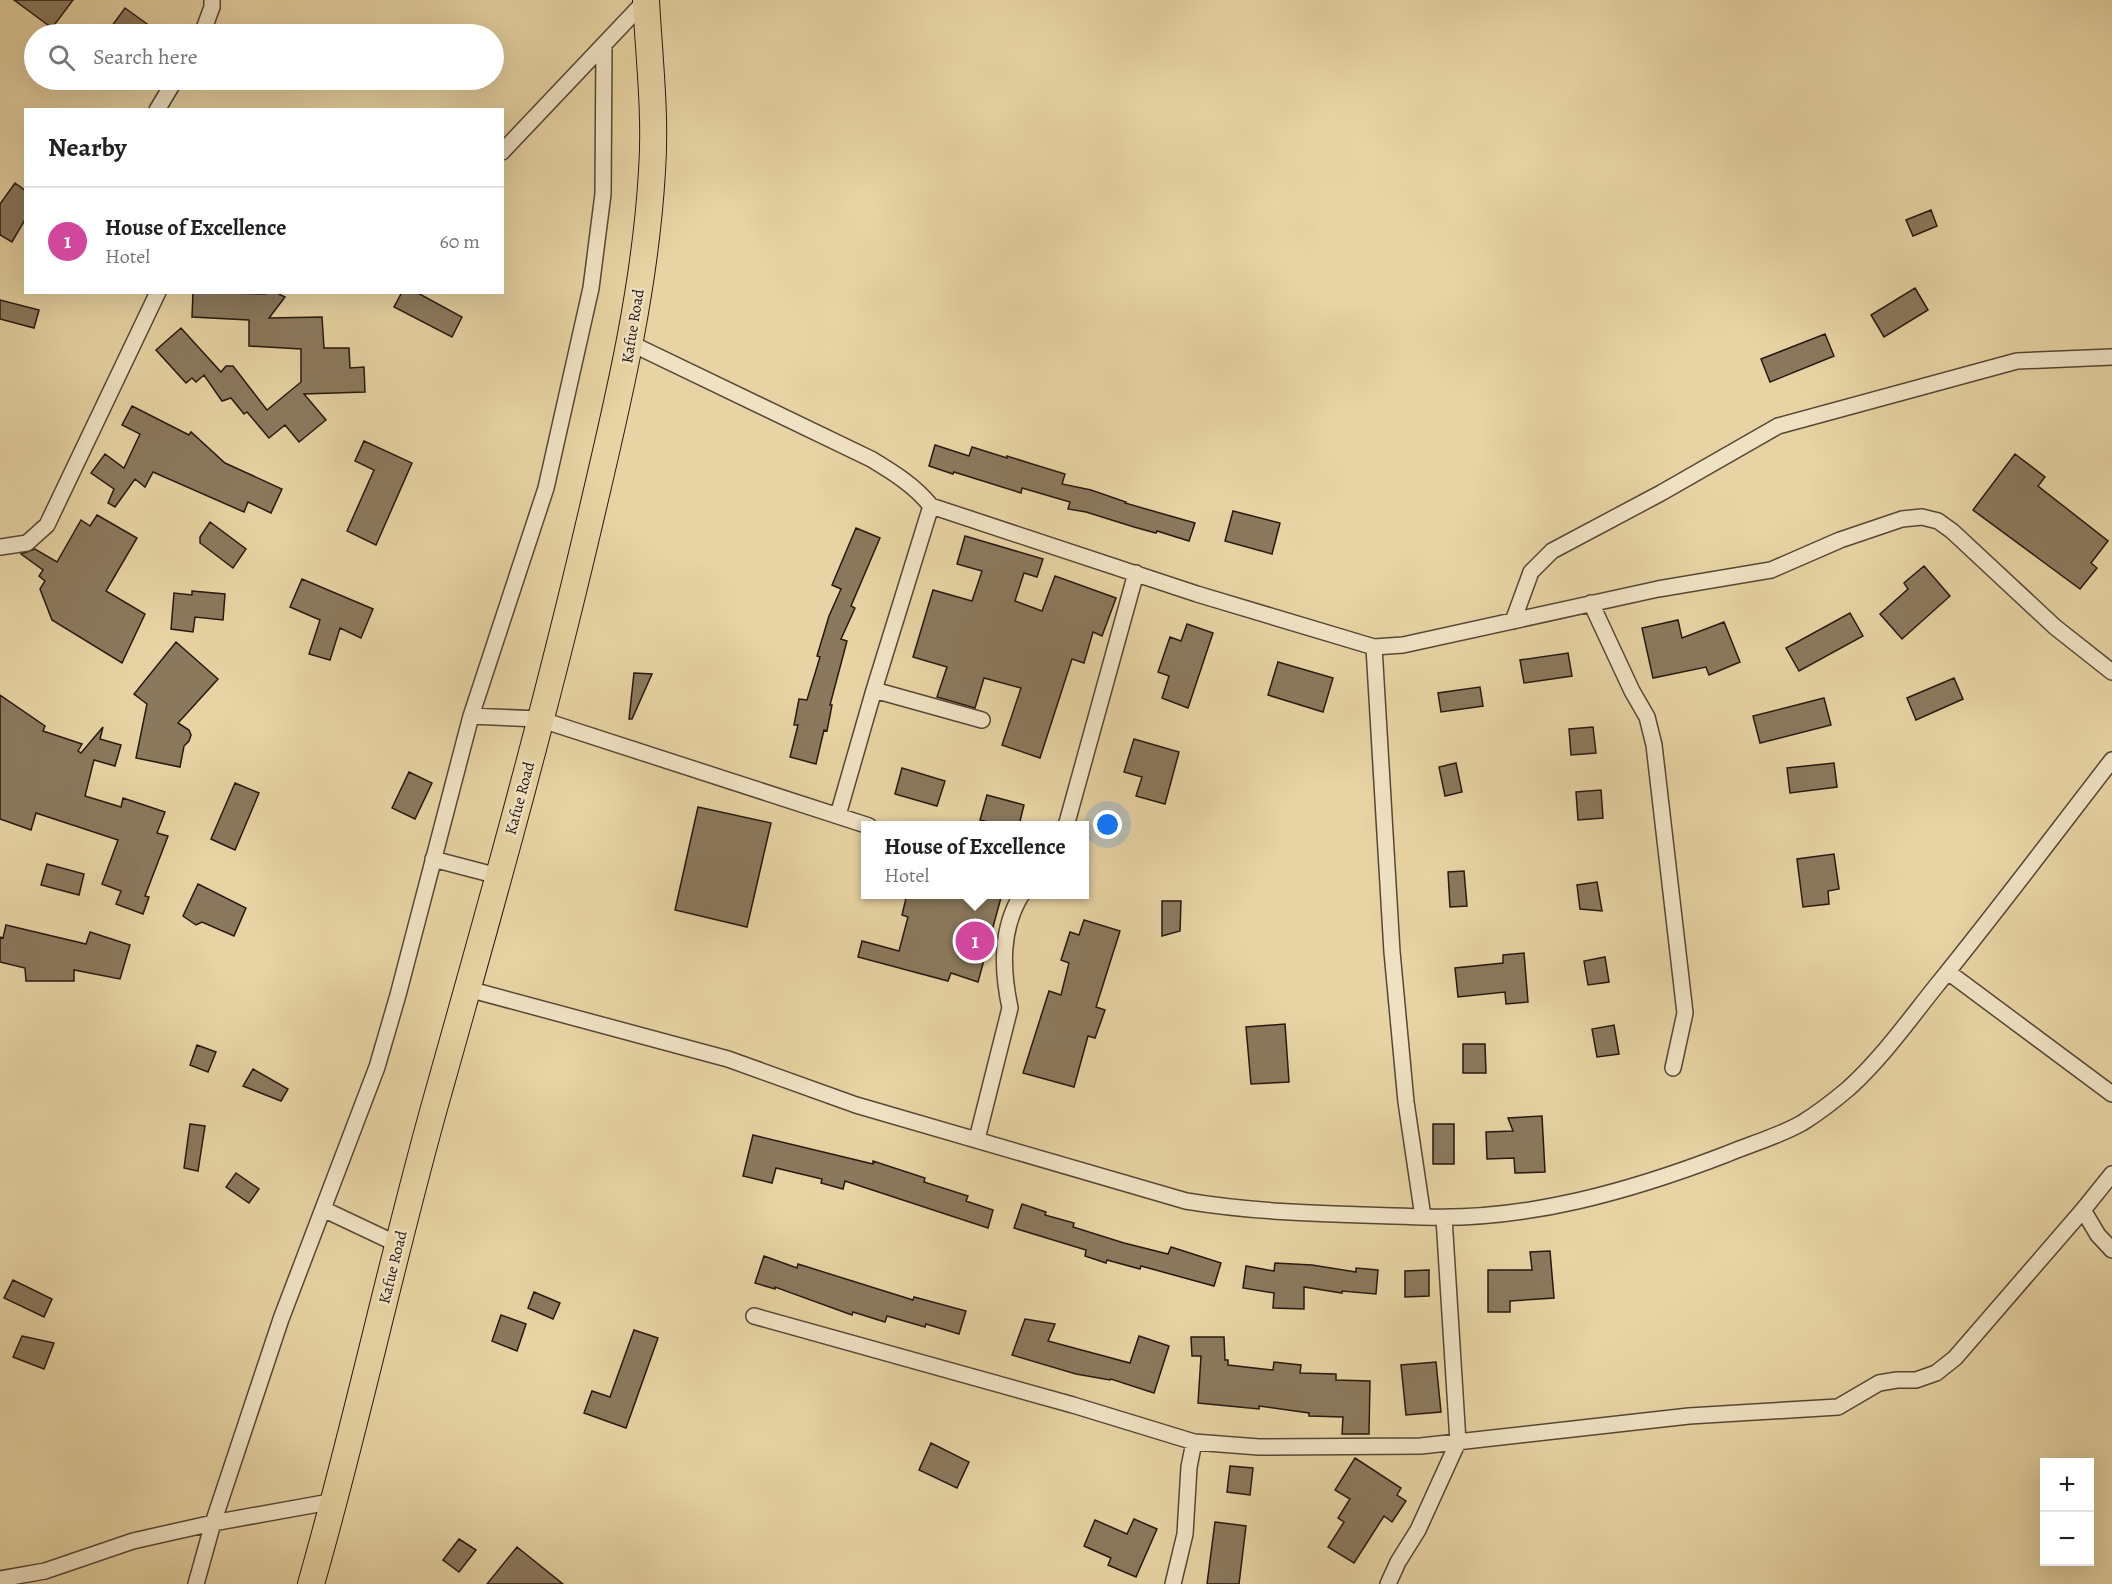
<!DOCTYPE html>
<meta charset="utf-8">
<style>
body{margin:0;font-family:Alegreya,serif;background:#f2f2f2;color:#202124}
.controls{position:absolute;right:18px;bottom:18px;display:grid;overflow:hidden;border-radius:0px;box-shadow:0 6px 24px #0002}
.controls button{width:54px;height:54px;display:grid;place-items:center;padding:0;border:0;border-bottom:2px solid #e0e0e0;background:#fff;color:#202124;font:30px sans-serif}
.you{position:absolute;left:1108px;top:825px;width:21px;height:21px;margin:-15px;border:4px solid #fff;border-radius:50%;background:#1a73e8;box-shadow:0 0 0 9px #1a73e833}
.badge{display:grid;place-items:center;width:39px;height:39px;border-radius:50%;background:#0b8043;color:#fff;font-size:20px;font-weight:700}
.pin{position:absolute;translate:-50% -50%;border:3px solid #fff;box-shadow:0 2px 6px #0006}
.popup{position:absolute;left:861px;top:821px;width:228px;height:78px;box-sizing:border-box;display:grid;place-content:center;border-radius:0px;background:#fff;filter:drop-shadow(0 2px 4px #0005);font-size:20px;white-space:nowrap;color:#757577}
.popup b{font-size:22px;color:#202124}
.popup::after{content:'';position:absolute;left:50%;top:100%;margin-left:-12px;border:12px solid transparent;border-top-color:#fff}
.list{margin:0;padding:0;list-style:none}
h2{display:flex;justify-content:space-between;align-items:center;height:78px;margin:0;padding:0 24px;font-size:26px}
h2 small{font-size:20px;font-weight:400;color:#757577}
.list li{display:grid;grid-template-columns:39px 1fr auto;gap:18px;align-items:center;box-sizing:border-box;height:108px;padding:0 24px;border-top:2px solid #e0e0e0}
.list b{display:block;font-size:22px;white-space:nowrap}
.list p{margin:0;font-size:20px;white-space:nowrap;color:#757577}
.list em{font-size:20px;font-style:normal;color:#757577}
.icon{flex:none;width:33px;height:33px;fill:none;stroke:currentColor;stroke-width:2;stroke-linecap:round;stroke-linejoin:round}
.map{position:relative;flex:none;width:2112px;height:1584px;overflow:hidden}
.search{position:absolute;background:#fff;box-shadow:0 6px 24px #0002;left:24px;top:24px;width:480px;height:66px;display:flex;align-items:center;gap:15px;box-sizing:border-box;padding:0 21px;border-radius:33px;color:#757577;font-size:22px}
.panel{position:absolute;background:#fff;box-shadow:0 6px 24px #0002;left:24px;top:108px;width:480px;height:186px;border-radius:0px}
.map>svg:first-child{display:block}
</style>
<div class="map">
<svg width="2112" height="1584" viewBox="0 0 2112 1584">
<rect width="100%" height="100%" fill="#e7d3a3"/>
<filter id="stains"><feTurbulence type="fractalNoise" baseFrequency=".00333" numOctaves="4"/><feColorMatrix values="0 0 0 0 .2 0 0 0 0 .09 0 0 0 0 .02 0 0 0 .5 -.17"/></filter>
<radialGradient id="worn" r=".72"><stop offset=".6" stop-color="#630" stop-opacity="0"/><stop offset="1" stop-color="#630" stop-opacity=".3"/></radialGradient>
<path fill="#8b795d" stroke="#271812" stroke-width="1.5" d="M14 0H73L52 28Z
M125 8 161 34H106Z
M15 183 26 191V218L12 242 0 235V204Z
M1931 210 1937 226 1913 236 1906 220Z
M1915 288 1928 310 1884 337 1871 315Z
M193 292 264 294 275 292 285 297 269 318 322 317 324 348H349L350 368 364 367 365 392 304 394 326 420 299 442 285 425 269 438 247 412 244 414 231 398 222 401 204 375 196 382 192 378 186 383 156 350 181 328 221 372 226 366H233L267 410 301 382V349L249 346V320L192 317Z
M402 292H416L462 317 452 337 394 307Z
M0 300 39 310 34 328 0 319Z
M1825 334 1834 356 1770 382 1761 359Z
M132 406 189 435 191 432 225 463 282 489 271 513 248 502 244 512 153 472 145 487 135 479 115 507 108 503 114 489 91 473 105 454 124 468 140 434 122 425Z
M364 441 412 463 376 545 347 531 374 470 355 461Z
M935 445 969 456 972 447 1007 458V456L1029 463 1065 474 1062 484 1091 490 1126 502 1125 503 1195 523 1189 541 1157 531 1156 533 1134 527 1086 512 1068 509 1070 502 1022 488 1021 493 954 472 953 474 929 466Z
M2015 454 2045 477 2038 486 2108 541 2091 563 2097 568 2080 589 1973 510Z
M1233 511 1280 523 1272 554 1225 541Z
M97 515 137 538 106 591 145 614 122 663 52 620 40 589 45 581 39 576 43 570 21 554 35 549 57 562 81 520 90 526Z
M210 522 246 549 233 568 200 543V537Z
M856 528 880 538 851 606 855 608 841 639 847 641 830 705H832L827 731 824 730 816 764 790 757 798 725H794L799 699 807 700 820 657 817 656 829 616 841 589 832 585Z
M965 536 1043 559 1037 577 1024 573 1015 601 1042 611 1055 576 1116 598 1102 636 1093 632 1084 663 1072 659 1040 758 1002 745 1021 688 984 678 975 708 937 697 947 667 913 657 933 590 972 601 982 571 957 564Z
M1924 566 1950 596 1902 639 1880 614 1908 589 1904 583Z
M302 579 373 609 361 638 340 628 330 660 309 654 320 620 290 607Z
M192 591 225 594 223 620 195 617 193 632 171 629 174 593 192 595Z
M1850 613 1863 636 1799 671 1786 648Z
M1678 620 1682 638 1724 622 1740 662 1709 675 1706 667 1653 678 1642 628Z
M1187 624 1213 633 1188 708 1162 698 1169 676 1158 672 1170 637 1181 641Z
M176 642 218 679 178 723 189 730 191 735 189 741 184 746 180 767 136 758 147 704 134 694Z
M1568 653 1572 676 1524 683 1520 660Z
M1278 662 1333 678 1323 712 1268 695Z
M634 673 652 674 632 719H629Z
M1954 678 1963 699 1916 720 1907 698Z
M1480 687 1483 706 1441 712 1438 693Z
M0 695 45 726 43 731 82 744 78 751 81 753 103 727 100 739 121 745 115 766 94 760 85 796 121 807 123 798 165 812 157 833 168 836 145 896 149 897 143 914 116 904 121 891 102 884 118 840 36 813 31 830 0 819Z
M1824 698 1831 725 1760 743 1753 716Z
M1593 727 1596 753 1571 755 1569 729Z
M1134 739 1179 752 1165 804 1136 796 1142 777 1124 772Z
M1456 763 1462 792 1445 796 1439 767Z
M1834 763 1837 787 1790 793 1787 768Z
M902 768 945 781 937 806 895 794Z
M409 772 432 783 415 819 392 808Z
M235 783 259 793 235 850 211 839Z
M1601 790 1603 818 1578 820 1576 792Z
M987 795 1024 805 1019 825H1001L980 820Z
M698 807 771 823 747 927 675 910Z
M1834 854 1839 889 1828 891 1829 904 1803 907 1797 859Z
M47 864 84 874 79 895 41 885Z
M1464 871 1467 906 1450 907 1448 872Z
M1597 882 1602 911 1580 909 1577 885Z
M198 884 246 908 234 936 202 922 196 925 183 916Z
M907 894H1002L978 982 951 973 948 981 858 957 862 941 899 951 908 917 902 915Z
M1162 901H1181L1180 931 1162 936Z
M1084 920 1120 931 1096 1007 1105 1010 1095 1038 1088 1036 1074 1087 1023 1073 1049 991 1061 995 1069 963 1061 960 1070 932 1079 935Z
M6 925 86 944 90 932 130 945 120 979 74 970V981H26L25 968 0 962V937L3 938Z
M1524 953 1528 1002 1506 1004 1505 992 1458 997 1455 968 1503 963V955Z
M1605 957 1609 982 1588 985 1584 961Z
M1285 1024 1289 1082 1251 1084 1246 1027Z
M1614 1025 1619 1054 1597 1057 1592 1029Z
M1463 1044H1485L1486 1073H1463Z
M197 1045 216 1052 208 1072 190 1065Z
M253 1069 288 1089 281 1101 243 1086Z
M1542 1116 1545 1172 1515 1173 1514 1158 1487 1159 1486 1132 1513 1131 1508 1118Z
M190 1124 205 1126 198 1171 184 1168Z
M1433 1124H1454V1164H1433Z
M753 1135 873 1164V1161L925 1178 924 1182 968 1196 966 1201 993 1210 988 1228 845 1181 843 1189 821 1183 822 1179 776 1168 772 1183 743 1176Z
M236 1173 259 1189 249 1203 226 1187Z
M1022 1204 1046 1212 1045 1215 1074 1223 1073 1227 1124 1243 1168 1254 1171 1247 1221 1263 1214 1286 1141 1266 1140 1269 1107 1260 1106 1263 1085 1256 1086 1250 1014 1228Z
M1550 1251 1554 1298 1510 1301V1312H1488V1270H1532L1530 1252Z
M764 1256 797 1268 798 1264 913 1300 914 1297 966 1311 959 1334 926 1324 925 1327 887 1316 885 1322 853 1312 852 1315 775 1287V1289L755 1283Z
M1275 1263 1312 1265 1356 1272V1268L1378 1270 1376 1294 1342 1291V1293L1304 1287V1309L1273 1308 1274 1293 1243 1288 1246 1266 1274 1271Z
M1429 1270V1296L1405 1297V1271Z
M13 1280 52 1299 44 1317 4 1298Z
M534 1292 560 1303 553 1319 528 1308Z
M501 1315 526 1324 517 1351 492 1341Z
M1025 1319 1055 1324 1048 1341 1130 1363 1139 1336 1169 1346 1154 1393 1111 1379 1110 1380 1076 1374 1012 1355Z
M634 1330 658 1338 626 1428 584 1413 592 1391 610 1397Z
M22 1336 54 1343 44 1369 13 1357Z
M1191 1337H1224L1225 1360H1228V1365L1273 1370 1274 1362 1301 1365 1300 1373 1336 1374V1380L1370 1381 1369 1434H1342L1343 1417 1309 1416V1413L1259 1406V1409L1198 1403 1201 1356H1192Z
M1436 1362 1441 1412 1406 1415 1401 1365Z
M931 1443 969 1462 957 1488 919 1470Z
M1355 1458 1401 1488 1397 1495 1406 1501 1392 1522 1384 1516 1354 1563 1328 1547 1344 1522 1338 1518 1350 1499 1335 1490Z
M1230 1466 1253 1468 1250 1495 1227 1492Z
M1134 1519 1157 1529 1136 1577 1108 1565 1111 1558 1084 1546 1095 1520 1127 1534Z
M1215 1522 1246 1526 1239 1584H1207Z
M459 1539 476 1550 459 1572 443 1560Z
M517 1547 563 1584H487Z"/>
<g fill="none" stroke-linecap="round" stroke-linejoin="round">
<g stroke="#574736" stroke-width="18">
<path id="minor" d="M202 34 212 7V0
M604 45 603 194 591 288 546 488 471 716 539 719 869 826
M157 110 175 80
M502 152 646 0
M630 343 871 459C894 473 914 485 931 506L1197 594 1374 647 1403 645 1658 589 1771 570 1840 540 1902 519 1922 517 1938 521 1952 531 2055 627 2112 672
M0 547 27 543 47 525 158 292
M1591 603 1632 691 1647 717 1654 745 1685 1013 1673 1068
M1513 621 1531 572 1552 551 1661 493 1778 426 2017 361 2112 357
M1374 647 1392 952 1406 1102 1423 1217
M874 690 982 720
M838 815 874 690 931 506
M1066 826 1136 573
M433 859 498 876
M1948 972 2112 1094
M468 989 728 1059 856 1105 1186 1201C1264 1214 1344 1214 1423 1217 1526 1221 1631 1191 1727 1154 1751 1144 1779 1136 1802 1123 1818 1113 1835 1100 1849 1088 1882 1058 1909 1020 1937 985 1997 911 2054 835 2112 760
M977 1139 1010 1008C1002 970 1000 929 1022 894
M323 1209 397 1244
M2083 1210 2098 1235 2112 1250
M754 1316 1073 1405 1194 1442 1259 1447 1421 1446 1689 1416 1838 1407 1879 1383 1897 1380H1916L1936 1373 1955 1358 2083 1210 2112 1174
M0 1579 45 1571 133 1541 213 1523 335 1501
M196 1584 213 1523 281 1319 377 1067 398 995 471 716
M1173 1584 1185 1534 1189 1467 1194 1442
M1388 1584 1398 1562 1418 1530 1458 1442 1444 1218"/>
</g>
<g stroke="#271812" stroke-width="28">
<path id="trunk" d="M311 1584C357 1424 391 1261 436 1101 489 913 542 724 587 533 615 414 645 294 652 171 656 115 649 57 646 0"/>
</g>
<use href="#minor" stroke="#efe2c3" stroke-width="15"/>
<use href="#trunk" stroke="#e7d3a3" stroke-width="26"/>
</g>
<g text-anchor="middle" stroke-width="5" stroke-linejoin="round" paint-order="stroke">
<g font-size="16" fill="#271812" stroke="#efe2c3">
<text transform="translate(632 326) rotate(-81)" y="6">Kafue Road</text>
<text transform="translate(519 798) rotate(-75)" y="6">Kafue Road</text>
<text transform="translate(392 1267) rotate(-76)" y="6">Kafue Road</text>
</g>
</g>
<rect width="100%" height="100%" filter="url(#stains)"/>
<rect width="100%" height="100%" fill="url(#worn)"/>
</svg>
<div class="controls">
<button>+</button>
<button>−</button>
</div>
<div class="you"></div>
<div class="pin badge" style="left:975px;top:941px;background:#d1479c">1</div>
<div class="popup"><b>House of Excellence</b>Hotel</div>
<div class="search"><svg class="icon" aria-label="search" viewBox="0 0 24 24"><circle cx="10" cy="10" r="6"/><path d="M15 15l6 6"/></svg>Search here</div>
<section class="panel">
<h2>Nearby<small></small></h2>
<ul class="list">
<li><span class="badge" style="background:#d1479c">1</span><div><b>House of Excellence</b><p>Hotel</p></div><em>60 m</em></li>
</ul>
</section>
</div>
